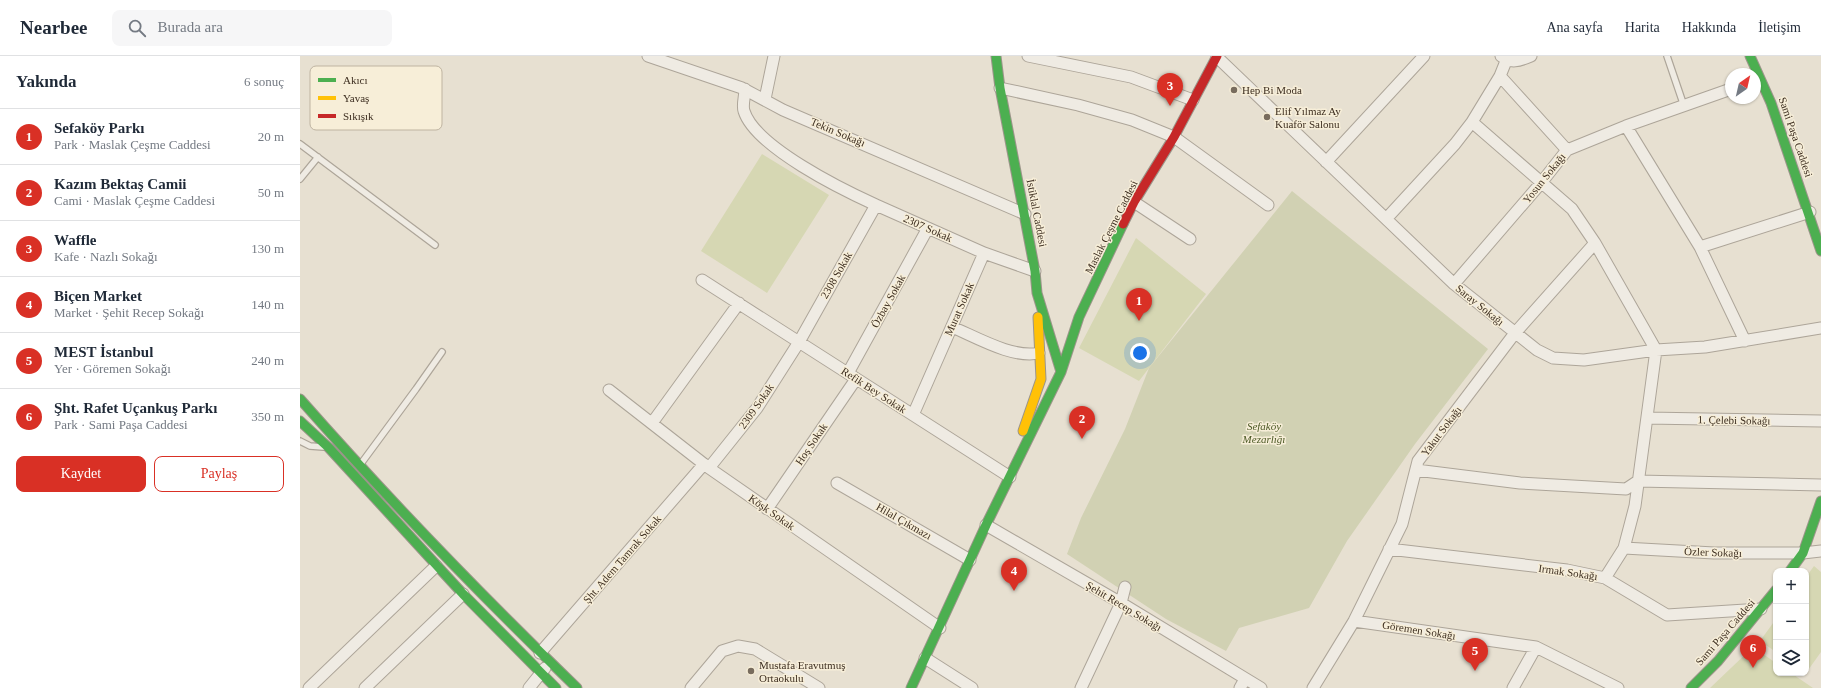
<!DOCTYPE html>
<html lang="tr">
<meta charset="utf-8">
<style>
body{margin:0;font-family:"Times New Roman",serif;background:#f6f6f7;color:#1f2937}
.controls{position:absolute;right:12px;bottom:12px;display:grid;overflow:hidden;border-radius:8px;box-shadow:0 1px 3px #0004}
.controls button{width:36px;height:36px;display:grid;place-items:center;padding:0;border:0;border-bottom:1px solid #e0e1e3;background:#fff;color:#1f2937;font:20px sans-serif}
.compass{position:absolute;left:1425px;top:12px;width:36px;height:36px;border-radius:50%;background:#fff;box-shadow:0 1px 3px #0004;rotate:34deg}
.you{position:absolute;left:840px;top:297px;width:14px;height:14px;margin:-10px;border:3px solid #fff;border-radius:50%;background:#1a73e8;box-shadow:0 0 0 6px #1a73e833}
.badge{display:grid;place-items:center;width:26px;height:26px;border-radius:50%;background:#d93025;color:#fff;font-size:13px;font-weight:700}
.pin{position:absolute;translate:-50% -33px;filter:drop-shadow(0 1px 2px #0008)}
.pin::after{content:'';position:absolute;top:21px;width:14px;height:12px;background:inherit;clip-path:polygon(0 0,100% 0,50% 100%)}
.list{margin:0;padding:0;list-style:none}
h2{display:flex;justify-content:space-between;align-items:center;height:52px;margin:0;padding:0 16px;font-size:17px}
h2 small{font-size:13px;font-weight:400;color:#747a83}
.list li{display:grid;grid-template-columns:26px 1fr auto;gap:12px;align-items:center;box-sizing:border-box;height:56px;padding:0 16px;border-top:1px solid #e0e1e3}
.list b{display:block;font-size:15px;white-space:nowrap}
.list p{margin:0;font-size:13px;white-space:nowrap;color:#747a83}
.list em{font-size:13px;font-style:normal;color:#747a83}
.actions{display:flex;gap:8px;padding:12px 16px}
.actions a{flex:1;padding:9px 0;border:1px solid #d93025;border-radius:8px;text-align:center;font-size:14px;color:#d93025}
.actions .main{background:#d93025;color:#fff}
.icon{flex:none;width:22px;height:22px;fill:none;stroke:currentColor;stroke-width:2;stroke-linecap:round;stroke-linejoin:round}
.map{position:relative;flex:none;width:1521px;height:632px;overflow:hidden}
header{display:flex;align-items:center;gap:24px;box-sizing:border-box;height:56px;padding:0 20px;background:#fff;border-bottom:1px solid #e0e1e3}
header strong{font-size:19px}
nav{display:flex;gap:22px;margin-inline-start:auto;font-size:14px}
.search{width:280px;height:36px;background:#f6f6f7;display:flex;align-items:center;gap:10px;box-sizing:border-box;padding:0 14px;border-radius:8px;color:#747a83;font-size:15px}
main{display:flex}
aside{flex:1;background:#fff}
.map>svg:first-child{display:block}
</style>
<header>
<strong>Nearbee</strong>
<div class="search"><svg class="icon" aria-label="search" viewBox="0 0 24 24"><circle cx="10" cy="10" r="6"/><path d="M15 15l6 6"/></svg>Burada ara</div>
<nav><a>Ana sayfa</a><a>Harita</a><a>Hakkında</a><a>İletişim</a></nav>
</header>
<main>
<aside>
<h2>Yakında<small>6 sonuç</small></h2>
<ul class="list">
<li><span class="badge">1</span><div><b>Sefaköy Parkı</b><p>Park · Maslak Çeşme Caddesi</p></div><em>20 m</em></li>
<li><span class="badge">2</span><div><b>Kazım Bektaş Camii</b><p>Cami · Maslak Çeşme Caddesi</p></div><em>50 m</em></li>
<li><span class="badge">3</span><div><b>Waffle</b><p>Kafe · Nazlı Sokağı</p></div><em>130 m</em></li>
<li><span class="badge">4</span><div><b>Biçen Market</b><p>Market · Şehit Recep Sokağı</p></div><em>140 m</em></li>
<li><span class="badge">5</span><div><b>MEST İstanbul</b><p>Yer · Göremen Sokağı</p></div><em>240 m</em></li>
<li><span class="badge">6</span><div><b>Şht. Rafet Uçankuş Parkı</b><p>Park · Sami Paşa Caddesi</p></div><em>350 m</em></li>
</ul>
<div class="actions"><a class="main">Kaydet</a><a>Paylaş</a></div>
</aside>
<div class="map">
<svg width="1521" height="632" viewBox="0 0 1521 632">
<rect width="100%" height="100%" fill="#e7e0d1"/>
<path fill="#d6d7b3" d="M462 98 529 139 467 237 401 195Z
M836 182 906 238 839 325 779 292Z
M1514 510 1521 516V596L1506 617V521Z
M1476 563V596L1460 585Z
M1453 591 1476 607V617H1491L1513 632H1410Z"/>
<path fill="#d1d1b3" d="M992 135 1188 293 1115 388 1047 485 1009 552 939 572 926 595 866 563 767 498 781 462 825 373 849 312Z"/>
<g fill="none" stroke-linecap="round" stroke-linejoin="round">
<g stroke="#ada599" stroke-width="8">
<path id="lane" d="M1367 0 1384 50
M0 88 135 189
M0 123 18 101
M0 385 10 390 23 391
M60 409 116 333 142 296"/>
</g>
<g stroke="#ada599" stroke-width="13">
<path id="street" d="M348 0 442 32 483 54 725 158
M728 0 831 21 893 44
M1201 0C1211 8 1219 5 1231 0
M917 1 1154 228 1237 294 1253 302 1284 304 1356 294 1405 291 1521 272
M1200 20 1267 94
M700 32 778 49 832 64 874 81 968 149
M445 33C445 40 442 49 444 55 455 91 543 134 576 149
M465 43 474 0
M1172 66 1200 20 1206 5
M1326 70 1400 191 1445 285
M1026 106 1124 0
M834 146 890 183
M1086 163 1155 88 1172 66 1272 153 1295 187 1356 294 1335 450 1324 492 1305 522
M1400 191 1510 156
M402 224 710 421
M1154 228 1241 127 1267 94 1326 70 1431 33
M652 271C676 281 713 303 739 297
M548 317 628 172
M309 334 409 412 640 572
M613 359 684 197 735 215
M1347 362 1521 365
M352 367 439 247
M409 412 457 352 499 286 576 149 684 197
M1116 414 1220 427 1326 433 1338 425 1521 429
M537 427 670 504
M467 453 556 323
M686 469 821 547 961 632
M1324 492 1414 497H1503L1521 495
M1089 493 1267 514 1305 522 1367 559 1461 553
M1054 565 1236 591 1318 632
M240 597 404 408
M625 602 672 632
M9 632 136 510
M65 632 163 538
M229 632 245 612
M391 632 422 595 438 590 455 593 519 632
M781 632 821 547 825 531
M940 632 945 623
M1013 632 1054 565 1102 468 1118 405 1215 277 1295 187
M1213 632 1236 591"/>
</g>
<g stroke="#9c958a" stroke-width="11">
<path id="fast" d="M696 0 700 32 735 215 737 237 761 316
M1450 0 1471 47 1521 195
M0 343C88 443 181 539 277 632
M0 365 29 392 163 538 256 632
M1490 515 1503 497 1521 445
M611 632 686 469 761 316 779 261 823 168
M1391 632 1418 605 1476 534"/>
</g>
<g stroke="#9c958a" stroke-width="11">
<path id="slow" d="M723 375 741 323 738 261"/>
</g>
<g stroke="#9c958a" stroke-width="11">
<path id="jam" d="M823 168 834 146 874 81 917 0"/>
</g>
<use href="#lane" stroke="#efebe3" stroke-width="5.5"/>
<use href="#street" stroke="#efebe3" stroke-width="11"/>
<use href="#fast" stroke="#4caf50" stroke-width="9"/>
<use href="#slow" stroke="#ffc107" stroke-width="9"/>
<use href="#jam" stroke="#c62828" stroke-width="9"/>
</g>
<g fill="#786c5e" stroke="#f7eed8" stroke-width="1.5">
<circle cx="934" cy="34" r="4"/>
<circle cx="967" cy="61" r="4"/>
<circle cx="451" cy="615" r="4"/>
</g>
<g text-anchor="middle" stroke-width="3" stroke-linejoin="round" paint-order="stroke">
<g font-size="11" fill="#3d2e20" stroke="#f7eed8" text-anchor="start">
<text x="942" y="38">Hep Bi Moda</text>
<text x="975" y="59">Elif Yılmaz Ay<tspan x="975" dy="13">Kuaför Salonu</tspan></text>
<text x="459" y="613">Mustafa Eravutmuş<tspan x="459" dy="13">Ortaokulu</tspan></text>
</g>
<g font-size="11" fill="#3d2e20" stroke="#f7eed8">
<text transform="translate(538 76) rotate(23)" y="4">Tekin Sokağı</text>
<text transform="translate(1496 81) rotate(71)" y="4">Sami Paşa Caddesi</text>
<text transform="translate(1244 122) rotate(-51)" y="4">Yosun Sokağı</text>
<text transform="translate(737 157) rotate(79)" y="4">İstiklal Caddesi</text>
<text transform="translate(811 171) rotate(-63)" y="4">Maslak Çeşme Caddesi</text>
<text transform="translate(628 172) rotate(24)" y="4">2307 Sokak</text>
<text transform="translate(536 219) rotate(-60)" y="4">2308 Sokak</text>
<text transform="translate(588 245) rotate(-61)" y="4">Özbay Sokak</text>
<text transform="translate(1180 249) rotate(39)" y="4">Saray Sokağı</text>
<text transform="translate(659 253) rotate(-66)" y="4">Murat Sokak</text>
<text transform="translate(574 334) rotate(33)" y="4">Refik Bey Sokak</text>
<text transform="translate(456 350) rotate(-55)" y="4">2309 Sokak</text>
<text transform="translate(1434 364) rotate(1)" y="4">1. Çelebi Sokağı</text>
<text transform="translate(1141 375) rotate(-53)" y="4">Yakut Sokağı</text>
<text transform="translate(511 388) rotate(-56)" y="4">Hoş Sokak</text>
<text transform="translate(472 456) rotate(35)" y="4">Köşk Sokak</text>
<text transform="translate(604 465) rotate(30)" y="4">Hilal Çıkmazı</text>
<text transform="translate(1413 496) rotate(2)" y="4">Özler Sokağı</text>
<text transform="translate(322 503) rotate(-49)" y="4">Şht. Adem Tamrak Sokak</text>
<text transform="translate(1268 516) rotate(8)" y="4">Irmak Sokağı</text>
<text transform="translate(824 550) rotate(31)" y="4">Şehit Recep Sokağı</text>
<text transform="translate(1119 574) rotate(9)" y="4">Göremen Sokağı</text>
<text transform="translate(1425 576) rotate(-49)" y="4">Sami Paşa Caddesi</text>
</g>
<g font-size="11" font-style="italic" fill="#4d5a26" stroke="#f7eed8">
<text x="964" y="374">Sefaköy<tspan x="964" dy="13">Mezarlığı</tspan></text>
</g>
</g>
<rect x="10" y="10" width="132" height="64" rx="6" fill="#f7eed8" stroke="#bfb4a1" stroke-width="1"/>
<rect x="18" y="22" width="18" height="4" fill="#4caf50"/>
<rect x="18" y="40" width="18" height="4" fill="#ffc107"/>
<rect x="18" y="58" width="18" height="4" fill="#c62828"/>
<g font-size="11" fill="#3d2e20">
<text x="43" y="28">Akıcı</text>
<text x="43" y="46">Yavaş</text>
<text x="43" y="64">Sıkışık</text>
</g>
</svg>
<div class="controls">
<button>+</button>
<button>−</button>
<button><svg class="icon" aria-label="layers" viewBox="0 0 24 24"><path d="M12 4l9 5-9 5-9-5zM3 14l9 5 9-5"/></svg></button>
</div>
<svg class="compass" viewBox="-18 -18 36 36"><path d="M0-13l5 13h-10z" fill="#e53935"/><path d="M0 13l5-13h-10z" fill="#747a83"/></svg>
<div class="you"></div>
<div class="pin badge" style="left:839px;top:265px">1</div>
<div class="pin badge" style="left:782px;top:383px">2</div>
<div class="pin badge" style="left:870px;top:50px">3</div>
<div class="pin badge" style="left:714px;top:535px">4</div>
<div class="pin badge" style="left:1175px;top:615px">5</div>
<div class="pin badge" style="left:1453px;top:612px">6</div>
</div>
</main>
